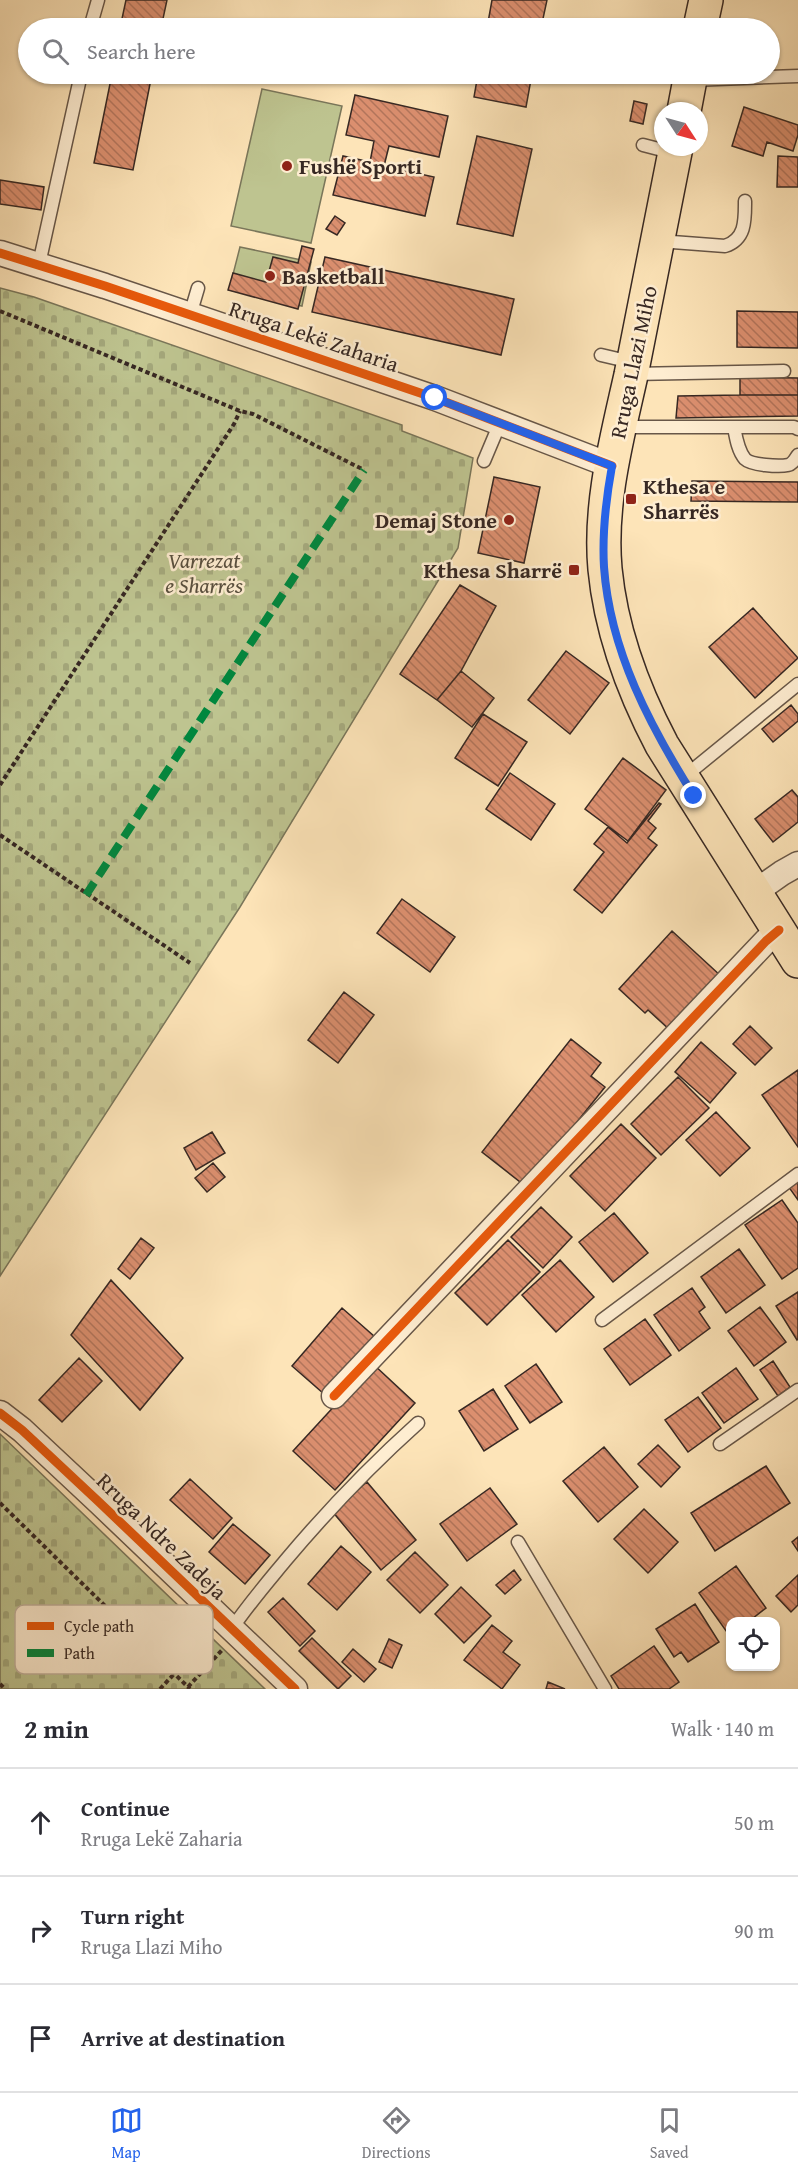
<!DOCTYPE html>
<meta charset="utf-8">
<style>
body{margin:0;font-family:"Gentium Book Plus",serif;background:#f2f2f3;color:#2b2b33}
.controls{position:absolute;right:18px;bottom:18px;display:grid;overflow:hidden;border-radius:12px;box-shadow:0 2px 4px #0004}
.controls button{width:54px;height:54px;display:grid;place-items:center;padding:0;border:0;border-bottom:2px solid #e1e1e2;background:#fff;color:#2b2b33;font:30px sans-serif}
.compass{position:absolute;left:654px;top:102px;width:54px;height:54px;border-radius:50%;background:#fff;box-shadow:0 2px 4px #0004;rotate:126deg}
.stop{position:absolute;width:18px;height:18px;margin:-14px;border:4px solid #2563eb;border-radius:50%;background:#fff}
.stop.end{background:#2563eb;border-color:#fff;box-shadow:0 2px 6px #0008}
.list{margin:0;padding:0;list-style:none}
h2{display:flex;justify-content:space-between;align-items:center;height:78px;margin:0;padding:0 24px;font-size:26px}
h2 small{font-size:20px;font-weight:400;color:#7c7c81}
.list li{display:grid;grid-template-columns:39px 1fr auto;gap:18px;align-items:center;box-sizing:border-box;height:108px;padding:0 24px;border-top:2px solid #e1e1e2}
.list b{display:block;font-size:22px;white-space:nowrap}
.list p{margin:0;font-size:20px;white-space:nowrap;color:#7c7c81}
.list em{font-size:20px;font-style:normal;color:#7c7c81}
.icon{flex:none;width:33px;height:33px;fill:none;stroke:currentColor;stroke-width:2;stroke-linecap:round;stroke-linejoin:round}
.map{position:relative;flex:none;width:798px;height:1689px;overflow:hidden}
.search{position:absolute;background:#fff;box-shadow:0 2px 4px #0004;left:18px;right:18px;top:18px;height:66px;display:flex;align-items:center;gap:15px;box-sizing:border-box;padding:0 21px;border-radius:33px;color:#7c7c81;font-size:22px}
.sheet{height:402px;background:#fff}
nav{display:flex;justify-content:space-around;align-items:center;box-sizing:border-box;height:84px;border-top:2px solid #e1e1e2;background:#fff;font-size:16px;color:#7c7c81}
nav a{display:grid;justify-items:center;gap:3px}
nav .on{color:#2563eb}
.map>svg:first-child{display:block}
</style>
<div class="map">
<svg width="798" height="1689" viewBox="0 0 798 1689">
<defs>
<pattern id="cemetery-stones" width="16" height="16" patternUnits="userSpaceOnUse" patternTransform="scale(1.5)"><rect width="16" height="16" fill="#bec490"/><path d="M2 7V4a2 2 0 0 1 4 0v3zM10 15v-3a2 2 0 0 1 4 0v3z" fill="#a4a87c"/></pattern>
<pattern id="building-back-hatch" width="6" height="6" patternUnits="userSpaceOnUse" patternTransform="scale(1.5)"><rect width="6" height="6" fill="#db8f6f"/><path d="M-1 5l2 2M0 0l6 6M5-1l2 2" fill="none" stroke="#b2755b"/></pattern>
</defs>
<rect width="100%" height="100%" fill="#fde4b8"/>
<filter id="stains"><feTurbulence type="fractalNoise" baseFrequency=".00333" numOctaves="4"/><feColorMatrix values="0 0 0 0 .2 0 0 0 0 .09 0 0 0 0 .02 0 0 0 .5 -.17"/></filter>
<radialGradient id="worn" r=".72"><stop offset=".6" stop-color="#630" stop-opacity="0"/><stop offset="1" stop-color="#630" stop-opacity=".3"/></radialGradient>
<path fill="url(#cemetery-stones)" stroke="#7a765a" stroke-width="1.5" d="M0 288 34 297 402 425V431L473 458 458 548 240 907 0 1276Z
M0 1434 265 1689H0Z"/>
<path fill="#bec490" stroke="#7a765a" stroke-width="1.5" d="M262 89 342 106 311 243 231 226Z
M240 247 311 262 302 306 229 290Z"/>
<path fill="url(#building-back-hatch)" stroke="#372823" stroke-width="1.5" d="M126 0H167L161 28H120Z
M492 0H547L541 28H487Z
M112 74H152L133 170 94 163Z
M478 74H532L526 107 474 97Z
M355 95 448 116 439 157 389 146 384 166 434 177 425 216 333 195 343 156 370 162 374 141 346 135Z
M634 101 647 104 643 124 630 121Z
M744 107 798 125V135L793 151 767 142 763 156 732 146Z
M477 136 532 149 513 236 457 224Z
M778 156 798 157V187H777Z
M0 180 44 187 41 210 0 204Z
M335 216 345 223 337 235 326 229Z
M302 246 314 249 298 309 228 290 233 273 266 282 273 257 298 263Z
M325 257 514 299 501 355 312 312Z
M737 311 798 312V348L737 347Z
M740 377 798 378V395H740Z
M740 395H798V416L676 418 678 396Z
M494 477 540 487 524 563 478 553Z
M692 481 798 482V502L691 501Z
M460 585 496 606 461 671 437 700 400 674Z
M753 608 798 658 755 698 709 647Z
M566 651 609 683 570 734 528 700Z
M461 671 494 698 472 727 437 700Z
M791 705 798 714V721L773 742 762 729Z
M483 714 527 742 498 786 455 758Z
M623 758 666 790 628 841 585 809Z
M510 773 555 804 531 840 486 809Z
M792 790 798 797V822L773 842 755 819Z
M659 803 661 804 648 821 656 828 648 838 657 845 602 913 574 890 604 852 594 844 608 827 627 843Z
M402 899 455 937 430 972 377 933Z
M672 931 722 977 672 1032 648 1010 645 1013 619 989Z
M344 992 374 1015 338 1063 308 1040Z
M750 1026 772 1048 755 1065 733 1044Z
M571 1039 601 1063 591 1076 605 1087 569 1132 529 1189 482 1152Z
M701 1042 736 1073 710 1103 675 1072Z
M798 1070V1147L762 1095Z
M678 1077 709 1108 661 1155 631 1124Z
M716 1112 750 1148 720 1176 686 1140Z
M621 1124 656 1158 605 1211 570 1176Z
M212 1132 225 1153 196 1170 184 1148Z
M213 1163 225 1177 207 1192 195 1178Z
M798 1178V1200L788 1186Z
M782 1200 798 1223V1268L782 1279 745 1225Z
M541 1207 572 1237 543 1268 511 1237Z
M614 1213 648 1253 613 1282 579 1242Z
M141 1238 154 1248 130 1279 118 1269Z
M508 1240 540 1272 487 1325 455 1293Z
M739 1249 765 1285 726 1313 701 1277Z
M560 1260 594 1297 556 1332 522 1295Z
M111 1280 183 1358 140 1410 71 1335Z
M692 1288 705 1307 699 1312 710 1328 679 1351 654 1315Z
M798 1292V1339L797 1340 776 1306Z
M760 1307 786 1342 754 1366 728 1331Z
M342 1308 374 1336 324 1394 292 1366Z
M645 1319 671 1355 630 1385 604 1349Z
M79 1358 102 1381 62 1422 39 1400Z
M773 1361 790 1387 778 1396 760 1370Z
M373 1364 415 1403 335 1490 293 1451Z
M536 1364 562 1402 530 1423 505 1386Z
M736 1368 758 1399 724 1423 702 1393Z
M493 1389 518 1429 484 1451 459 1411Z
M698 1397 721 1428 688 1452 665 1420Z
M658 1445 680 1467 661 1487 638 1464Z
M604 1447 638 1487 598 1522 563 1481Z
M766 1466 790 1503 715 1551 691 1513Z
M190 1479 232 1518 213 1539 170 1500Z
M367 1482 416 1540 381 1570 332 1511Z
M490 1488 517 1524 467 1561 440 1524Z
M644 1509 678 1542 648 1573 614 1539Z
M233 1524 270 1555 245 1584 209 1552Z
M798 1537V1551L792 1542Z
M341 1546 371 1572 337 1610 308 1584Z
M415 1552 448 1585 420 1613 387 1580Z
M736 1566 766 1608 748 1622H730L729 1635 699 1593Z
M514 1570 521 1580 505 1594 496 1585Z
M798 1575V1605L791 1612 776 1596Z
M461 1587 491 1616 464 1643 435 1614Z
M283 1598 315 1631 300 1646 268 1612Z
M695 1604 719 1642 688 1662 681 1652 674 1657 656 1629Z
M492 1625 512 1641 503 1652 520 1665 502 1689 464 1660Z
M312 1638 351 1676 338 1689 299 1651Z
M389 1639 402 1645 392 1668 379 1662Z
M654 1646 679 1682 669 1689H619L611 1676Z
M353 1649 376 1669 364 1682 342 1662Z
M548 1682 565 1689H546Z"/>
<g fill="none" stroke-linecap="round" stroke-linejoin="round">
<g stroke="#685748" stroke-width="15">
<path id="service" d="M90 28 98 0
M691 80 798 76
M643 145 674 153
M659 241 725 246C746 239 745 220 745 201
M39 264 81 74
M190 315 198 288
M601 355 631 362
M632 374 784 371
M621 427H794L798 429
M734 427C736 438 738 451 745 459 751 465 779 467 788 465 793 464 795 459 798 455
M484 461 500 423
M684 777 798 684
M602 1320 798 1174
M720 1444 798 1390
M518 1542 605 1689
M231 1630C247 1606 266 1584 285 1561 327 1511 369 1467 418 1423"/>
</g>
<g stroke="#685748" stroke-width="27">
<path id="minor" d="M0 253 105 286 435 398 612 466
M755 892 782 873 798 864
M334 1396 766 941 779 930
M0 1413 22 1430 99 1502 295 1689"/>
</g>
<g stroke="#372823" stroke-width="36">
<path id="primary" d="M700 28 706 0
M684 111 691 74
M676 147C661 223 646 299 631 375 617 438 599 504 605 569 611 631 633 690 662 745L798 961"/>
</g>
<path stroke="#372823" stroke-width="4" stroke-dasharray="4.5 3" stroke-linecap="butt" d="M0 311 240 411 253 414 364 470
M0 785 234 424 240 411
M0 835 190 963
M0 1503 190 1689
M0 1684 5 1689
M188 1687 222 1650
M160 1689 174 1674"/>
<use href="#service" stroke="#feedd1" stroke-width="12"/>
<use href="#minor" stroke="#feedd1" stroke-width="24"/>
<use href="#primary" stroke="#fde4b8" stroke-width="33"/>
<path stroke="#00873e" stroke-width="8" stroke-dasharray="15 8" stroke-linecap="butt" d="M86 895 364 470"/>
<g stroke="#feedd1" stroke-width="13">
<path id="cycleway" d="M0 253 105 286 435 398 612 466
M334 1396 766 941 779 930
M0 1413 22 1430 99 1502 295 1689"/>
</g>
<use href="#cycleway" stroke="#e8590c" stroke-width="9"/>
</g>
<g fill="none" stroke-linecap="round" stroke-linejoin="round">
<path stroke="#2563eb" stroke-width="8" d="M435 398 612 466C606 499 602 533 604 567 610 651 650 726 694 796"/>
</g>
<g fill="#8f2418" stroke="#feedd1" stroke-width="2">
<circle cx="287" cy="166" r="6"/>
<circle cx="270" cy="276" r="6"/>
<rect x="625" y="493" width="12" height="12" rx="3"/>
<circle cx="509" cy="520" r="6"/>
<rect x="568" y="564" width="12" height="12" rx="3"/>
</g>
<g text-anchor="middle" stroke-width="5" stroke-linejoin="round" paint-order="stroke">
<g font-size="22" font-weight="bold" fill="#372823" stroke="#feedd1" text-anchor="start">
<text x="299" y="174">Fushë Sporti</text>
<text x="282" y="284">Basketball</text>
<text x="643" y="494">Kthesa e<tspan x="643" dy="25">Sharrës</tspan></text>
<text x="497" y="528" text-anchor="end">Demaj Stone</text>
<text x="562" y="578" text-anchor="end">Kthesa Sharrë</text>
</g>
<g font-size="22" fill="#372823" stroke="#feedd1">
<text transform="translate(314 336) rotate(19)" y="8">Rruga Lekë Zaharia</text>
<text transform="translate(633 362) rotate(-78)" y="8">Rruga Llazi Miho</text>
<text transform="translate(162 1536) rotate(44)" y="8">Rruga Ndre Zadeja</text>
</g>
<g font-size="22" font-style="italic" fill="#594f3e" stroke="#feedd1">
<text x="204" y="568">Varrezat<tspan x="204" dy="25">e Sharrës</tspan></text>
</g>
</g>
<rect x="15" y="1605" width="198" height="69" rx="9" fill="#feedd1" stroke="#c2b29d" stroke-width="1.5"/>
<rect x="27" y="1622" width="27" height="8" fill="#e8590c"/>
<rect x="27" y="1649" width="27" height="8" fill="#00873e"/>
<g font-size="16" fill="#372823">
<text x="64" y="1632">Cycle path</text>
<text x="64" y="1659">Path</text>
</g>
<rect width="100%" height="100%" filter="url(#stains)"/>
<rect width="100%" height="100%" fill="url(#worn)"/>
</svg>
<div class="controls">
<button><svg class="icon" aria-label="locate" viewBox="0 0 24 24"><circle cx="12" cy="12" r="6"/><path d="M12 2v4M12 18v4M2 12h4M18 12h4"/></svg></button>
</div>
<svg class="compass" viewBox="-18 -18 36 36"><path d="M0-13l5 13h-10z" fill="#e53935"/><path d="M0 13l5-13h-10z" fill="#7c7c81"/></svg>
<div class="stop" style="left:435px;top:398px"></div>
<div class="stop end" style="left:694px;top:796px"></div>
<div class="search"><svg class="icon" aria-label="search" viewBox="0 0 24 24"><circle cx="10" cy="10" r="6"/><path d="M15 15l6 6"/></svg>Search here</div>
</div>
<section class="sheet">
<h2>2 min<small>Walk · 140 m</small></h2>
<ul class="list">
<li><svg class="icon" aria-label="ahead" viewBox="0 0 24 24"><path d="M12 20V5M6 11l6-6 6 6"/></svg><div><b>Continue</b><p>Rruga Lekë Zaharia</p></div><em>50 m</em></li>
<li><svg class="icon" aria-label="right" viewBox="0 0 24 24"><path d="M7 20v-9h11M14 6l5 5-5 5"/></svg><div><b>Turn right</b><p>Rruga Llazi Miho</p></div><em>90 m</em></li>
<li><svg class="icon" aria-label="arrive" viewBox="0 0 24 24"><path d="M6 21V4h12l-3 4 3 4H6"/></svg><div><b>Arrive at destination</b></div></li>
</ul>
</section>
<nav>
<a class="on"><svg class="icon" aria-label="map" viewBox="0 0 24 24"><path d="M3 6l6-2 6 2 6-2v14l-6 2-6-2-6 2zM9 4v14M15 6v14"/></svg>Map</a>
<a><svg class="icon" aria-label="directions" viewBox="0 0 24 24"><path d="M12 3l9 9-9 9-9-9zM9 14v-3h6M13 9l2 2-2 2"/></svg>Directions</a>
<a><svg class="icon" aria-label="saved" viewBox="0 0 24 24"><path d="M7 4h10v16l-5-4-5 4z"/></svg>Saved</a>
</nav>
